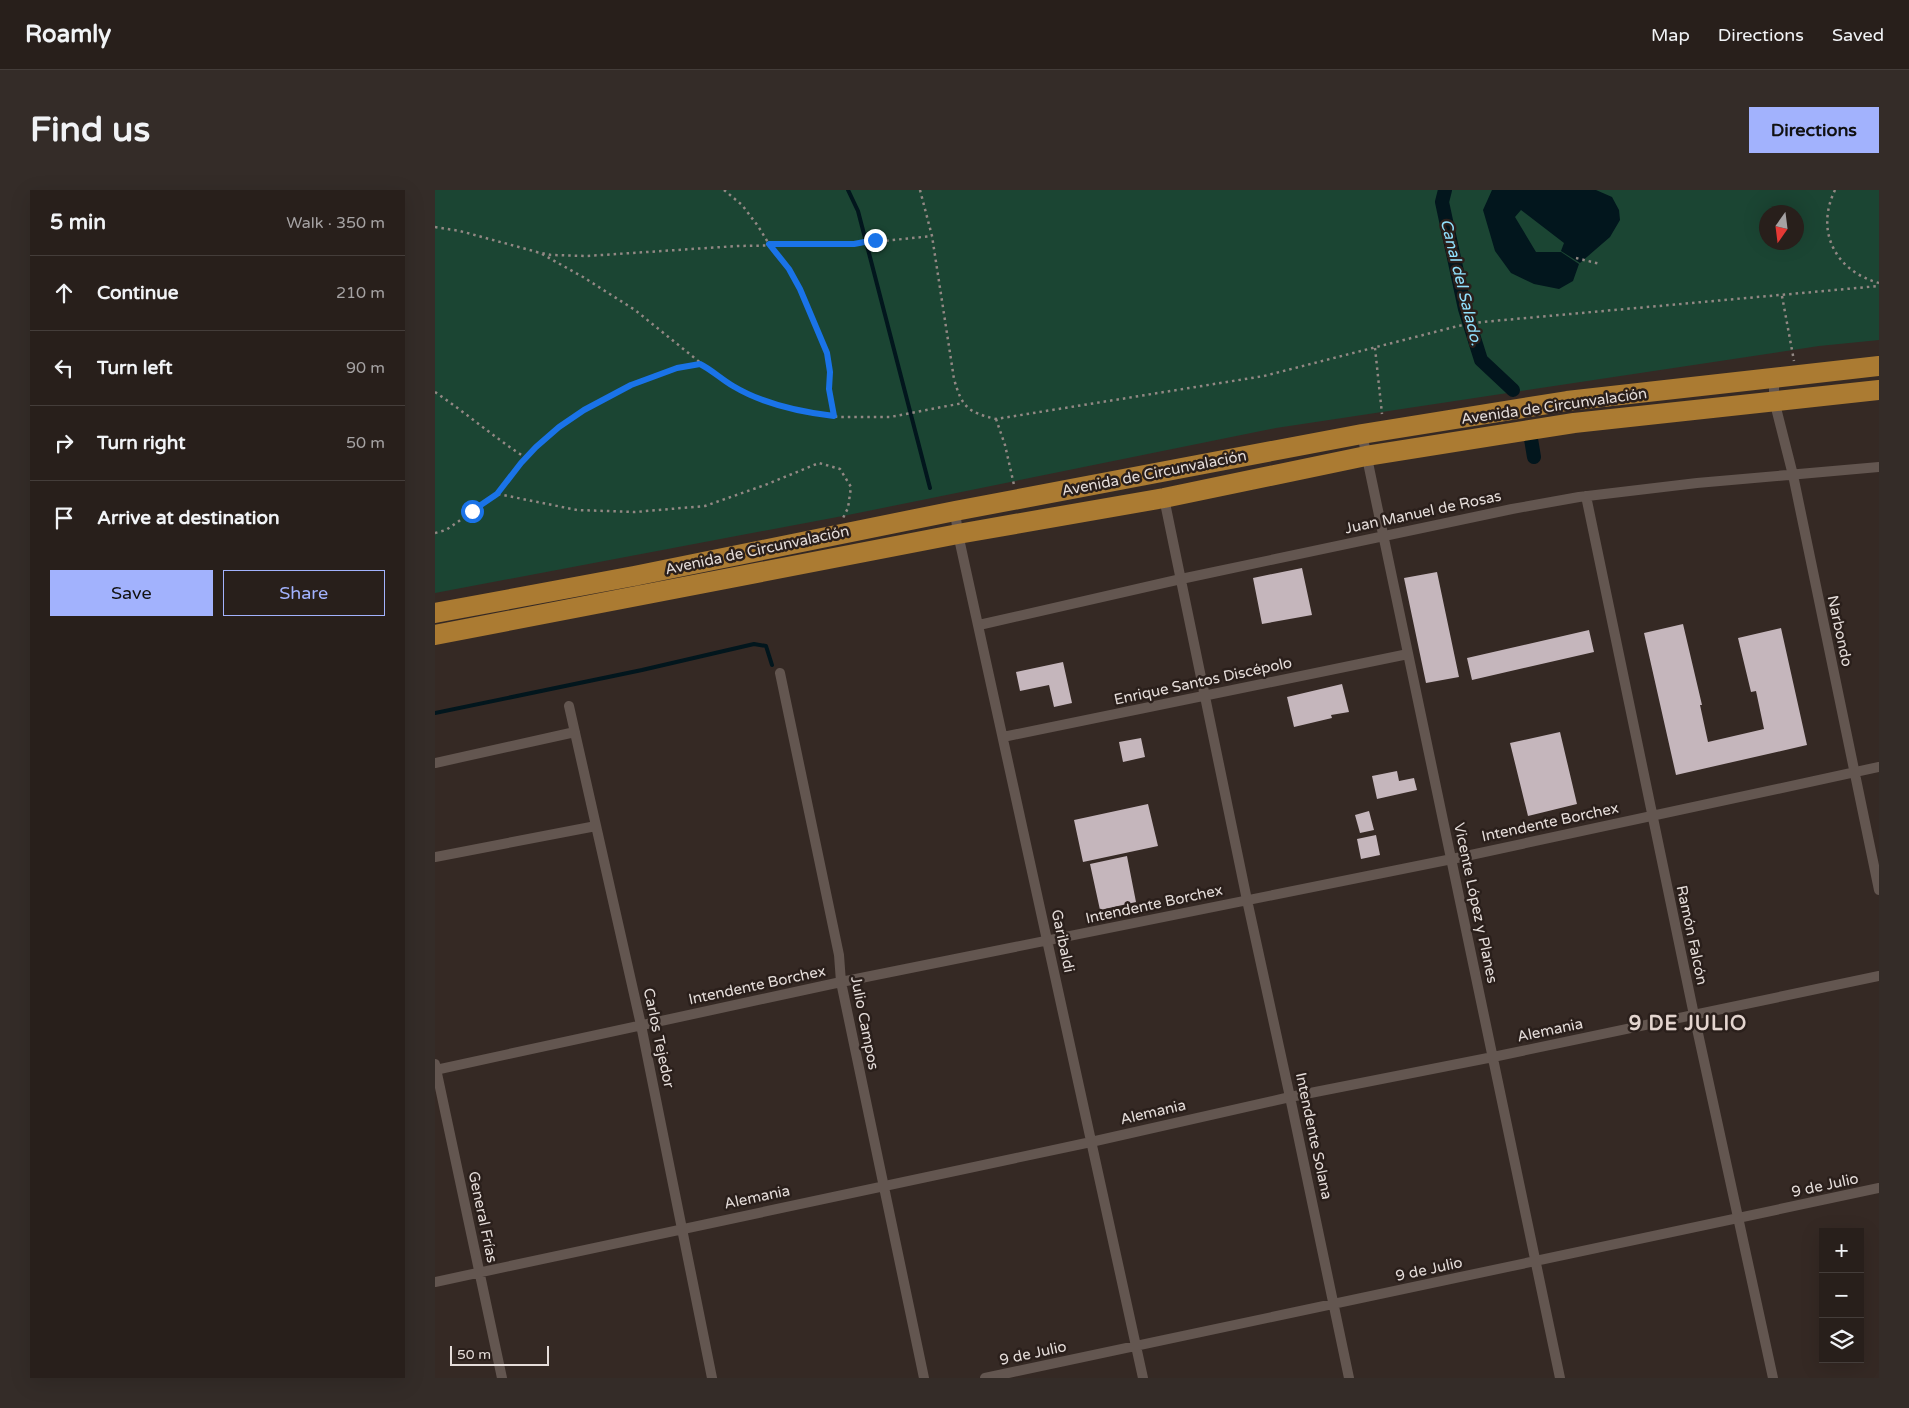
<!DOCTYPE html>
<meta charset="utf-8">
<style>
body{margin:0;font-family:"Varela Round",sans-serif;background:#342c28;color:#f1f3f6}
.controls{position:absolute;right:15px;bottom:15px;display:grid;overflow:hidden;border-radius:0px;box-shadow:0 5px 20px #0002}
.controls button{width:45px;height:45px;display:grid;place-items:center;padding:0;border:0;border-bottom:1px solid #443d3a;background:#281f1b;color:#f1f3f6;font:25px sans-serif}
.compass{position:absolute;left:1324px;top:15px;width:45px;height:45px;border-radius:50%;background:#281f1b;box-shadow:0 5px 20px #0002;rotate:194deg}
.scale{position:absolute;left:15px;bottom:12px;width:99px;box-sizing:border-box;padding-left:5px;border:2px solid #e5ddda;border-top:0;font-size:14px;line-height:18px;white-space:nowrap;color:#e5ddda;-webkit-text-stroke:4px #2a1f1b;paint-order:stroke}
.stop{position:absolute;width:15px;height:15px;margin:-11px;border:4px solid #1a73e8;border-radius:50%;background:#fff}
.stop.end{background:#1a73e8;border-color:#fff;box-shadow:0 1px 5px #0008}
.list{margin:0;padding:0;list-style:none}
h2{display:flex;justify-content:space-between;align-items:center;height:65px;margin:0;padding:0 20px;font-size:21px}
h2 small{font-size:16px;font-weight:400;color:#a5a2a3}
.list li{display:grid;grid-template-columns:32px 1fr auto;gap:15px;align-items:center;box-sizing:border-box;height:75px;padding:0 20px;border-top:1px solid #443d3a}
.list b{display:block;font-size:19px;white-space:nowrap}
.list em{font-size:16px;font-style:normal;color:#a5a2a3}
.actions{display:flex;gap:10px;padding:15px 20px}
.actions a{flex:1;padding:11px 0;border:1px solid #a2b2fd;border-radius:0px;text-align:center;font-size:18px;color:#a2b2fd}
.actions .main{background:#a2b2fd;color:#111}
.icon{flex:none;width:28px;height:28px;fill:none;stroke:currentColor;stroke-width:2;stroke-linecap:round;stroke-linejoin:round}
.map{position:relative;flex:none;width:1444px;height:1188px;overflow:hidden;border-radius:0px}
header{display:flex;align-items:center;gap:30px;box-sizing:border-box;height:70px;padding:0 25px;background:#281f1b;border-bottom:1px solid #443d3a}
header strong{font-size:24px}
nav{display:flex;gap:28px;margin-inline-start:auto;font-size:18px}
.intro{display:flex;align-items:center;justify-content:space-between;box-sizing:border-box;height:120px;padding:0 30px}
h1{margin:0;font-size:35px}
.button{padding:12px 22px;border-radius:0px;background:#a2b2fd;color:#111;font-size:18px;font-weight:700}
main{display:flex;gap:30px;padding:0 30px}
aside{flex:1;background:#281f1b;border-radius:0px;box-shadow:0 5px 20px #0002}
.map>svg:first-child{display:block}
</style>
<header>
<strong>Roamly</strong>
<nav><a>Map</a><a>Directions</a><a>Saved</a></nav>
</header>
<div class="intro"><h1>Find us</h1><a class="button">Directions</a></div>
<main>
<aside>
<h2>5 min<small>Walk · 350 m</small></h2>
<ul class="list">
<li><svg class="icon" aria-label="ahead" viewBox="0 0 24 24"><path d="M12 20V5M6 11l6-6 6 6"/></svg><div><b>Continue</b></div><em>210 m</em></li>
<li><svg class="icon" aria-label="left" viewBox="0 0 24 24"><path d="M17 20v-9H6M10 6l-5 5 5 5"/></svg><div><b>Turn left</b></div><em>90 m</em></li>
<li><svg class="icon" aria-label="right" viewBox="0 0 24 24"><path d="M7 20v-9h11M14 6l5 5-5 5"/></svg><div><b>Turn right</b></div><em>50 m</em></li>
<li><svg class="icon" aria-label="arrive" viewBox="0 0 24 24"><path d="M6 21V4h12l-3 4 3 4H6"/></svg><div><b>Arrive at destination</b></div></li>
</ul>
<div class="actions"><a class="main">Save</a><a>Share</a></div>
</aside>
<div class="map">
<svg width="1444" height="1188" viewBox="0 0 1444 1188">
<rect width="100%" height="100%" fill="#352924"/>
<path fill="#1b4533" fill-rule="evenodd" d="M0 0H1444V150L1384 156 841 238 413 325 0 403ZM1332 22H1362V52H1332Z"/>
<path fill="#02161d" d="M1057 0H1161L1177 7 1184 20 1185 30 1175 47 1145 73 1126 61 1129 53 1086 20 1080 27 1101 62H1126L1144 74 1138 91 1124 99 1099 94 1076 83 1060 61 1048 20Z"/>
<g fill="none" stroke-linecap="round" stroke-linejoin="round">
<path stroke="#02161d" stroke-width="4" d="M413 0 423 21 495 298
M0 523 207 480 319 454 331 456 337 475"/>
<path stroke="#02161d" stroke-width="14" d="M1010 0 1007 12 1030 119 1046 170 1078 200
M1096 249 1099 267"/>
</g>
<path fill="#c5b6bc" d="M867 378 877 425 827 434 818 388Z
M1002 382 1024 487 991 493 969 388Z
M1248 434 1267 515H1265L1273 552 1329 539 1321 501 1316 502 1303 448 1346 438 1372 555 1241 585 1209 443Z
M1154 440 1159 462 1037 490 1032 468Z
M628 472 637 513 619 517 614 495 585 501 581 482Z
M907 494 914 522 896 525 897 528 859 537 852 507Z
M1125 542 1142 614 1093 626 1075 553Z
M706 548 710 567 688 572 684 552Z
M962 581 964 591 979 588 982 600 942 609 937 586Z
M713 614 723 656 648 672 639 630Z
M934 621 939 640 925 643 920 625Z
M941 645 945 665 926 669 922 649Z
M692 666 701 712 665 720 655 674Z"/>
<g fill="none" stroke-linecap="round" stroke-linejoin="round">
<path stroke="#928884" stroke-width="2.5" stroke-dasharray="2.5 4" stroke-linecap="butt" d="M289 0 307 15 323 36 334 54 354 79 365 99 392 163 395 182 394 199 399 226
M485 0 497 46 519 189C527 217 532 222 561 229L829 186 1023 136 1047 132 1444 96
M1400 0C1380 41 1400 81 1444 93
M0 37 25 41 102 62
M101 62 116 65 152 66 302 56 419 54 497 46
M107 64 148 87 200 120 267 174
M1141 68 1165 74
M1347 106 1359 171
M940 158 947 224
M0 202C31 223 60 248 91 268
M561 229 570 255 579 295
M63 304 142 320 200 322 270 316 330 295 384 273 405 279 416 297 413 318 408 328
M0 343 11 340 63 304 86 273 101 257 124 237 149 220 197 195 242 179 265 174 299 197 321 207 357 219 385 225 406 227H455L528 213"/>
<path stroke="#635650" stroke-width="10" d="M1339 188V210L1358 285 1444 700
M927 244 1125 1188
M1151 306 1259 825 1338 1188
M729 308 812 710 855 907 914 1188
M520 321 523 344 708 1188
M544 435 746 389 1077 319 1144 307 1262 293 1444 277
M345 483 404 765 406 792 489 1188
M134 516 206 835 277 1188
M568 547 973 464
M0 573 140 542
M0 667 161 636
M0 874 67 1188
M0 880 406 792 1017 669 1444 577
M0 1092 656 952 855 907 1058 867 1444 786
M550 1188 1444 998"/>
<path stroke="#ab7b32" stroke-width="20" d="M0 423 199 386 520 321 927 244 1132 211 1444 176
M0 445 523 344 729 308 931 266 1139 233 1444 200"/>
</g>
<g fill="none" stroke-linecap="round" stroke-linejoin="round">
<path stroke="#1a73e8" stroke-width="6" d="M37 321 62 304 86 273 101 257 124 237 149 220 196 195 242 178 265 174C277 180 286 189 298 196 328 214 364 222 399 226L394 199 395 182 392 163 365 99 354 79 334 54H419L440 50"/>
</g>
<g text-anchor="middle" stroke-width="5" stroke-linejoin="round" paint-order="stroke">
<g font-size="15" fill="#e5ddda" stroke="#2a1f1b">
<text transform="translate(1119 216) rotate(-8)" y="5">Avenida de Circunvalación</text>
<text transform="translate(719 283) rotate(-11)" y="5">Avenida de Circunvalación</text>
<text transform="translate(988 322) rotate(-12)" y="5">Juan Manuel de Rosas</text>
<text transform="translate(322 360) rotate(-12)" y="5">Avenida de Circunvalación</text>
<text transform="translate(1405 441) rotate(78)" y="5">Narbondo</text>
<text transform="translate(768 491) rotate(-12)" y="5">Enrique Santos Discépolo</text>
<text transform="translate(1115 632) rotate(-12)" y="5">Intendente Borchex</text>
<text transform="translate(1041 713) rotate(78)" y="5">Vicente López y Planes</text>
<text transform="translate(719 714) rotate(-12)" y="5">Intendente Borchex</text>
<text transform="translate(1257 745) rotate(78)" y="5">Ramón Falcón</text>
<text transform="translate(628 751) rotate(78)" y="5">Garibaldi</text>
<text transform="translate(322 795) rotate(-12)" y="5">Intendente Borchex</text>
<text transform="translate(430 833) rotate(79)" y="5">Julio Campos</text>
<text transform="translate(1115 840) rotate(-12)" y="5">Alemania</text>
<text transform="translate(224 848) rotate(78)" y="5">Carlos Tejedor</text>
<text transform="translate(718 922) rotate(-13)" y="5">Alemania</text>
<text transform="translate(879 946) rotate(78)" y="5">Intendente Solana</text>
<text transform="translate(1390 995) rotate(-12)" y="5">9 de Julio</text>
<text transform="translate(322 1007) rotate(-12)" y="5">Alemania</text>
<text transform="translate(48 1027) rotate(78)" y="5">General Frías</text>
<text transform="translate(994 1079) rotate(-12)" y="5">9 de Julio</text>
<text transform="translate(598 1163) rotate(-12)" y="5">9 de Julio</text>
</g>
<g font-size="16" font-style="italic" fill="#91e1fe" stroke="#2a1f1b">
<text transform="translate(1027 92) rotate(76)" y="6">Canal del Salado.</text>
</g>
<g font-size="20" font-weight="bold" letter-spacing="1" fill="#e4d5cf" stroke="#2a1f1b">
<text x="1253" y="840">9 DE JULIO</text>
</g>
</g>
</svg>
<div class="controls">
<button>+</button>
<button>−</button>
<button><svg class="icon" aria-label="layers" viewBox="0 0 24 24"><path d="M12 4l9 5-9 5-9-5zM3 14l9 5 9-5"/></svg></button>
</div>
<svg class="compass" viewBox="-18 -18 36 36"><path d="M0-13l5 13h-10z" fill="#e53935"/><path d="M0 13l5-13h-10z" fill="#a5a2a3"/></svg>
<div class="scale">50 m</div>
<div class="stop" style="left:37px;top:321px"></div>
<div class="stop end" style="left:440px;top:50px"></div>
</div>
</main>
